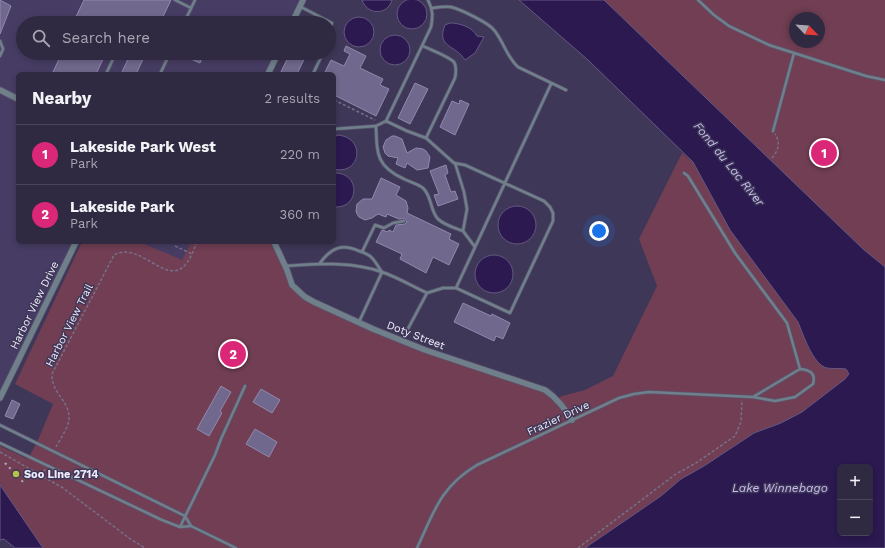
<!DOCTYPE html>
<meta charset="utf-8">
<style>
body{margin:0;font-family:"Work Sans",sans-serif;background:#3b354c;color:#f1f3f6}
.controls{position:absolute;right:12px;bottom:12px;display:grid;overflow:hidden;border-radius:6px;box-shadow:0 2px 6px #0003}
.controls button{width:36px;height:36px;display:grid;place-items:center;padding:0;border:0;border-bottom:1px solid #4a455a;background:#2f2941;color:#f1f3f6;font:20px sans-serif}
.compass{position:absolute;left:789px;top:12px;width:36px;height:36px;border-radius:50%;background:#2f2941;box-shadow:0 2px 6px #0003;rotate:115deg}
.you{position:absolute;left:599px;top:231px;width:14px;height:14px;margin:-10px;border:3px solid #fff;border-radius:50%;background:#1a73e8;box-shadow:0 0 0 6px #1a73e833}
.badge{display:grid;place-items:center;width:26px;height:26px;border-radius:50%;background:#db2777;color:#fff;font-size:13px;font-weight:700}
.pin{position:absolute;translate:-50% -50%;border:2px solid #fff;box-shadow:0 1px 4px #0006}
.list{margin:0;padding:0;list-style:none}
h2{display:flex;justify-content:space-between;align-items:center;height:52px;margin:0;padding:0 16px;font-size:17px}
h2 small{font-size:13px;font-weight:400;color:#a7a6b1}
.list li{display:grid;grid-template-columns:26px 1fr auto;gap:12px;align-items:center;box-sizing:border-box;height:60px;padding:0 16px;border-top:1px solid #4a455a}
.list b{display:block;font-size:15px;white-space:nowrap}
.list p{margin:0;font-size:13px;white-space:nowrap;color:#a7a6b1}
.list em{font-size:13px;font-style:normal;color:#a7a6b1}
.icon{flex:none;width:22px;height:22px;fill:none;stroke:currentColor;stroke-width:2;stroke-linecap:round;stroke-linejoin:round}
.map{position:relative;flex:none;width:885px;height:548px;overflow:hidden}
.search{position:absolute;background:#2f2941;box-shadow:0 2px 6px #0003;left:16px;top:16px;width:320px;height:44px;display:flex;align-items:center;gap:10px;box-sizing:border-box;padding:0 14px;border-radius:22px;color:#a7a6b1;font-size:15px}
.panel{position:absolute;background:#2f2941;box-shadow:0 2px 6px #0003;left:16px;top:72px;width:320px;height:172px;border-radius:6px}
.map>svg:first-child{display:block}
</style>
<div class="map">
<svg width="885" height="548" viewBox="0 0 885 548">
<rect width="100%" height="100%" fill="#3f3757"/>
<path fill="#473d64" d="M0 0H303L292 23H23V53H278L268 74H18V242H76L0 398Z
M140 242H191L182 261Z"/>
<path fill="#713e53" fill-rule="evenodd" d="M604 0H885V267L863 249ZM795 18H819V42H795Z
M682 153 693 162 730 230 798 322C803 334 813 365 827 368 833 369 840 368 846 369L849 374 846 379 802 412 781 423 754 433 704 466 681 479 661 496 585 548H43L0 485V446L28 459 38 440 53 404 15 384 82 242H140L182 260 191 242H274L298 291 373 329 535 387 557 399 562 396 585 390 613 376 657 286 639 239Z"/>
<path fill="#2b1950" stroke="#665884" fill-rule="evenodd" d="M397 14a15 15 0 1 1 30 0a15 15 0 1 1-30 0Z
M362 0H392C387 16 367 15 362 0Z
M519 0H604L863 249 885 267V548H585L661 496 681 479 704 466 754 433 781 423 802 412 845 379 849 374 846 369C840 368 833 369 827 368 813 365 803 334 798 322L730 230 693 162 588 60ZM840 467H870V533H840Z
M344 32a15 15 0 1 1 30 0a15 15 0 1 1-30 0Z
M450 23C460 23 472 27 477 36L484 37 475 53 465 60C455 44 436 48 445 25Z
M380 50a15 15 0 1 1 30 0a15 15 0 1 1-30 0Z
M338 135C367 138 360 176 334 169V137Z
M334 173C361 172 360 209 334 207Z
M498 225a19 19 0 1 1 38 0a19 19 0 1 1-38 0Z
M475 274a19 19 0 1 1 38 0a19 19 0 1 1-38 0Z
M0 485 43 548H15L4 539 0 540Z"/>
<path fill="#71698d" stroke="#9089ae" d="M0 0 11 6 0 34Z
M84 0H171L160 23H73Z
M346 46 366 56 360 68 383 79 380 85 389 89 376 116 334 95V74H324L331 60 344 66 350 54 344 51Z
M62 53H106L96 74H52Z
M121 53H146L136 74H121L129 57Z
M177 53H204L200 63Z
M290 53H307L297 74H280Z
M415 83 428 89 410 124 398 118Z
M460 100 469 104 455 135 440 127 452 101 459 104Z
M392 136H395L402 139 407 153 416 148 423 149 426 151 430 157 428 168 417 170 407 163 405 168 396 164 398 158 388 156 385 153 383 147 386 140Z
M446 165 448 173 445 175 451 192 455 191 458 199 438 206 434 195 439 194 430 171Z
M381 178 400 187 396 195 406 201 408 208 407 213 451 234 449 239 459 244 449 265 433 257 426 273 400 259 402 254 376 242 382 230 388 232 389 230 393 232 396 225 405 224 407 222 405 219H399L387 214 386 217 378 214 372 218 365 220 359 217 357 214 356 211 357 204 363 199H372Z
M463 303 491 316 492 314 510 323 503 339 496 336 494 341 454 322Z
M221 386 231 392 220 411 222 413 209 436 197 429Z
M261 389 280 400 272 413 253 402Z
M12 400 20 404 13 419 5 416Z
M255 429 277 442 269 457 246 444Z"/>
<g fill="none" stroke-linecap="round" stroke-linejoin="round">
<g stroke="#5b5471" stroke-width="4">
<path id="lane" d="M175 0 191 8
M698 0 714 15 729 26 769 45 866 76 885 80
M301 7 332 23 329 30
M432 8C439 7 444 6 451 7 460 9 489 23 494 30 504 42 506 56 518 67L566 90
M184 23 195 0
M0 41 3 49 0 56
M423 46C431 50 448 56 454 62 457 67 456 73 455 78L426 138
M106 74 114 57
M160 74 170 53
M313 74 323 53
M376 126C377 154 376 166 404 179 410 182 418 184 423 188 432 196 430 211 438 219 444 225 455 228 463 231
M334 129 376 126 386 121 431 27C433 16 433 10 428 0
M773 131 794 53
M455 163 464 192 467 209 463 231 475 247
M684 173 688 176 735 253 787 323 800 369
M362 252 375 225 384 228 393 223 404 221
M320 263C331 248 342 243 359 251 362 252 367 254 370 256 375 260 378 267 382 272L359 322
M286 266C319 264 351 261 382 272 397 277 412 286 427 293L443 288H456L510 313 553 221V213L550 207 544 201 465 165 454 163 426 138 407 131 386 121
M456 288 551 84
M402 340 427 293
M0 425 185 516 191 526
M0 443 162 520 180 527 191 526 236 548
M180 527 215 455 221 439 245 386
M417 548C434 512 440 487 477 465L619 398 634 394 649 392 753 397 775 401 795 397 813 384C816 373 810 370 800 369L753 397"/>
</g>
<g stroke="#5b5471" stroke-width="7">
<path id="street" d="M292 23 303 0
M268 74 278 53
M0 90 18 99
M274 242 287 270 292 285 305 297 314 302 373 329 425 350 545 390C557 398 564 408 572 420
M0 398 76 242"/>
</g>
<path stroke="#76708b" stroke-width="1.5" stroke-dasharray="3 2" stroke-linecap="butt" d="M334 100 375 120
M772 158C778 151 781 143 775 134
M175 246 192 254
M56 447C60 439 70 426 69 416 68 400 51 392 52 374L114 255C140 240 167 288 186 264 191 258 194 249 197 242
M0 452 63 488 129 538 145 548
M42 476 45 469
M578 548 676 474 696 463 735 436 741 422 742 400"/>
<use href="#lane" stroke="#6f808a" stroke-width="2.5"/>
<use href="#street" stroke="#6f808a" stroke-width="5.5"/>
<path stroke="#b0abc2" stroke-width="2" stroke-dasharray="2 4" stroke-linecap="butt" d="M5 463 25 484"/>
</g>
<circle fill="#b6c149" stroke="#3f3757" stroke-width="1.5" cx="16" cy="474" r="4"/>
<g text-anchor="middle" stroke-width="3" stroke-linejoin="round" paint-order="stroke">
<g font-size="11" fill="#eeebfc" stroke="#3f3757">
<text transform="translate(34 305) rotate(-64)" y="4">Harbor View Drive</text>
<text transform="translate(69 325) rotate(-63)" y="4">Harbor View Trail</text>
<text transform="translate(416 335) rotate(21)" y="4">Doty Street</text>
<text transform="translate(558 418) rotate(-25)" y="4">Frazier Drive</text>
</g>
<g font-size="11" font-weight="bold" fill="#eeebfc" stroke="#3f3757" text-anchor="start">
<text x="24" y="478">Soo Line 2714</text>
</g>
<g font-size="12" font-style="italic" fill="#c7bcf1" stroke="#3f3757">
<text transform="translate(729 164) rotate(51)" y="4">Fond du Lac River</text>
<text x="780" y="492">Lake Winnebago</text>
</g>
</g>
</svg>
<div class="controls">
<button>+</button>
<button>−</button>
</div>
<svg class="compass" viewBox="-18 -18 36 36"><path d="M0-13l5 13h-10z" fill="#e53935"/><path d="M0 13l5-13h-10z" fill="#a7a6b1"/></svg>
<div class="you"></div>
<div class="pin badge" style="left:824px;top:153px">1</div>
<div class="pin badge" style="left:233px;top:354px">2</div>
<div class="search"><svg class="icon" aria-label="search" viewBox="0 0 24 24"><circle cx="10" cy="10" r="6"/><path d="M15 15l6 6"/></svg>Search here</div>
<section class="panel">
<h2>Nearby<small>2 results</small></h2>
<ul class="list">
<li><span class="badge">1</span><div><b>Lakeside Park West</b><p>Park</p></div><em>220 m</em></li>
<li><span class="badge">2</span><div><b>Lakeside Park</b><p>Park</p></div><em>360 m</em></li>
</ul>
</section>
</div>
